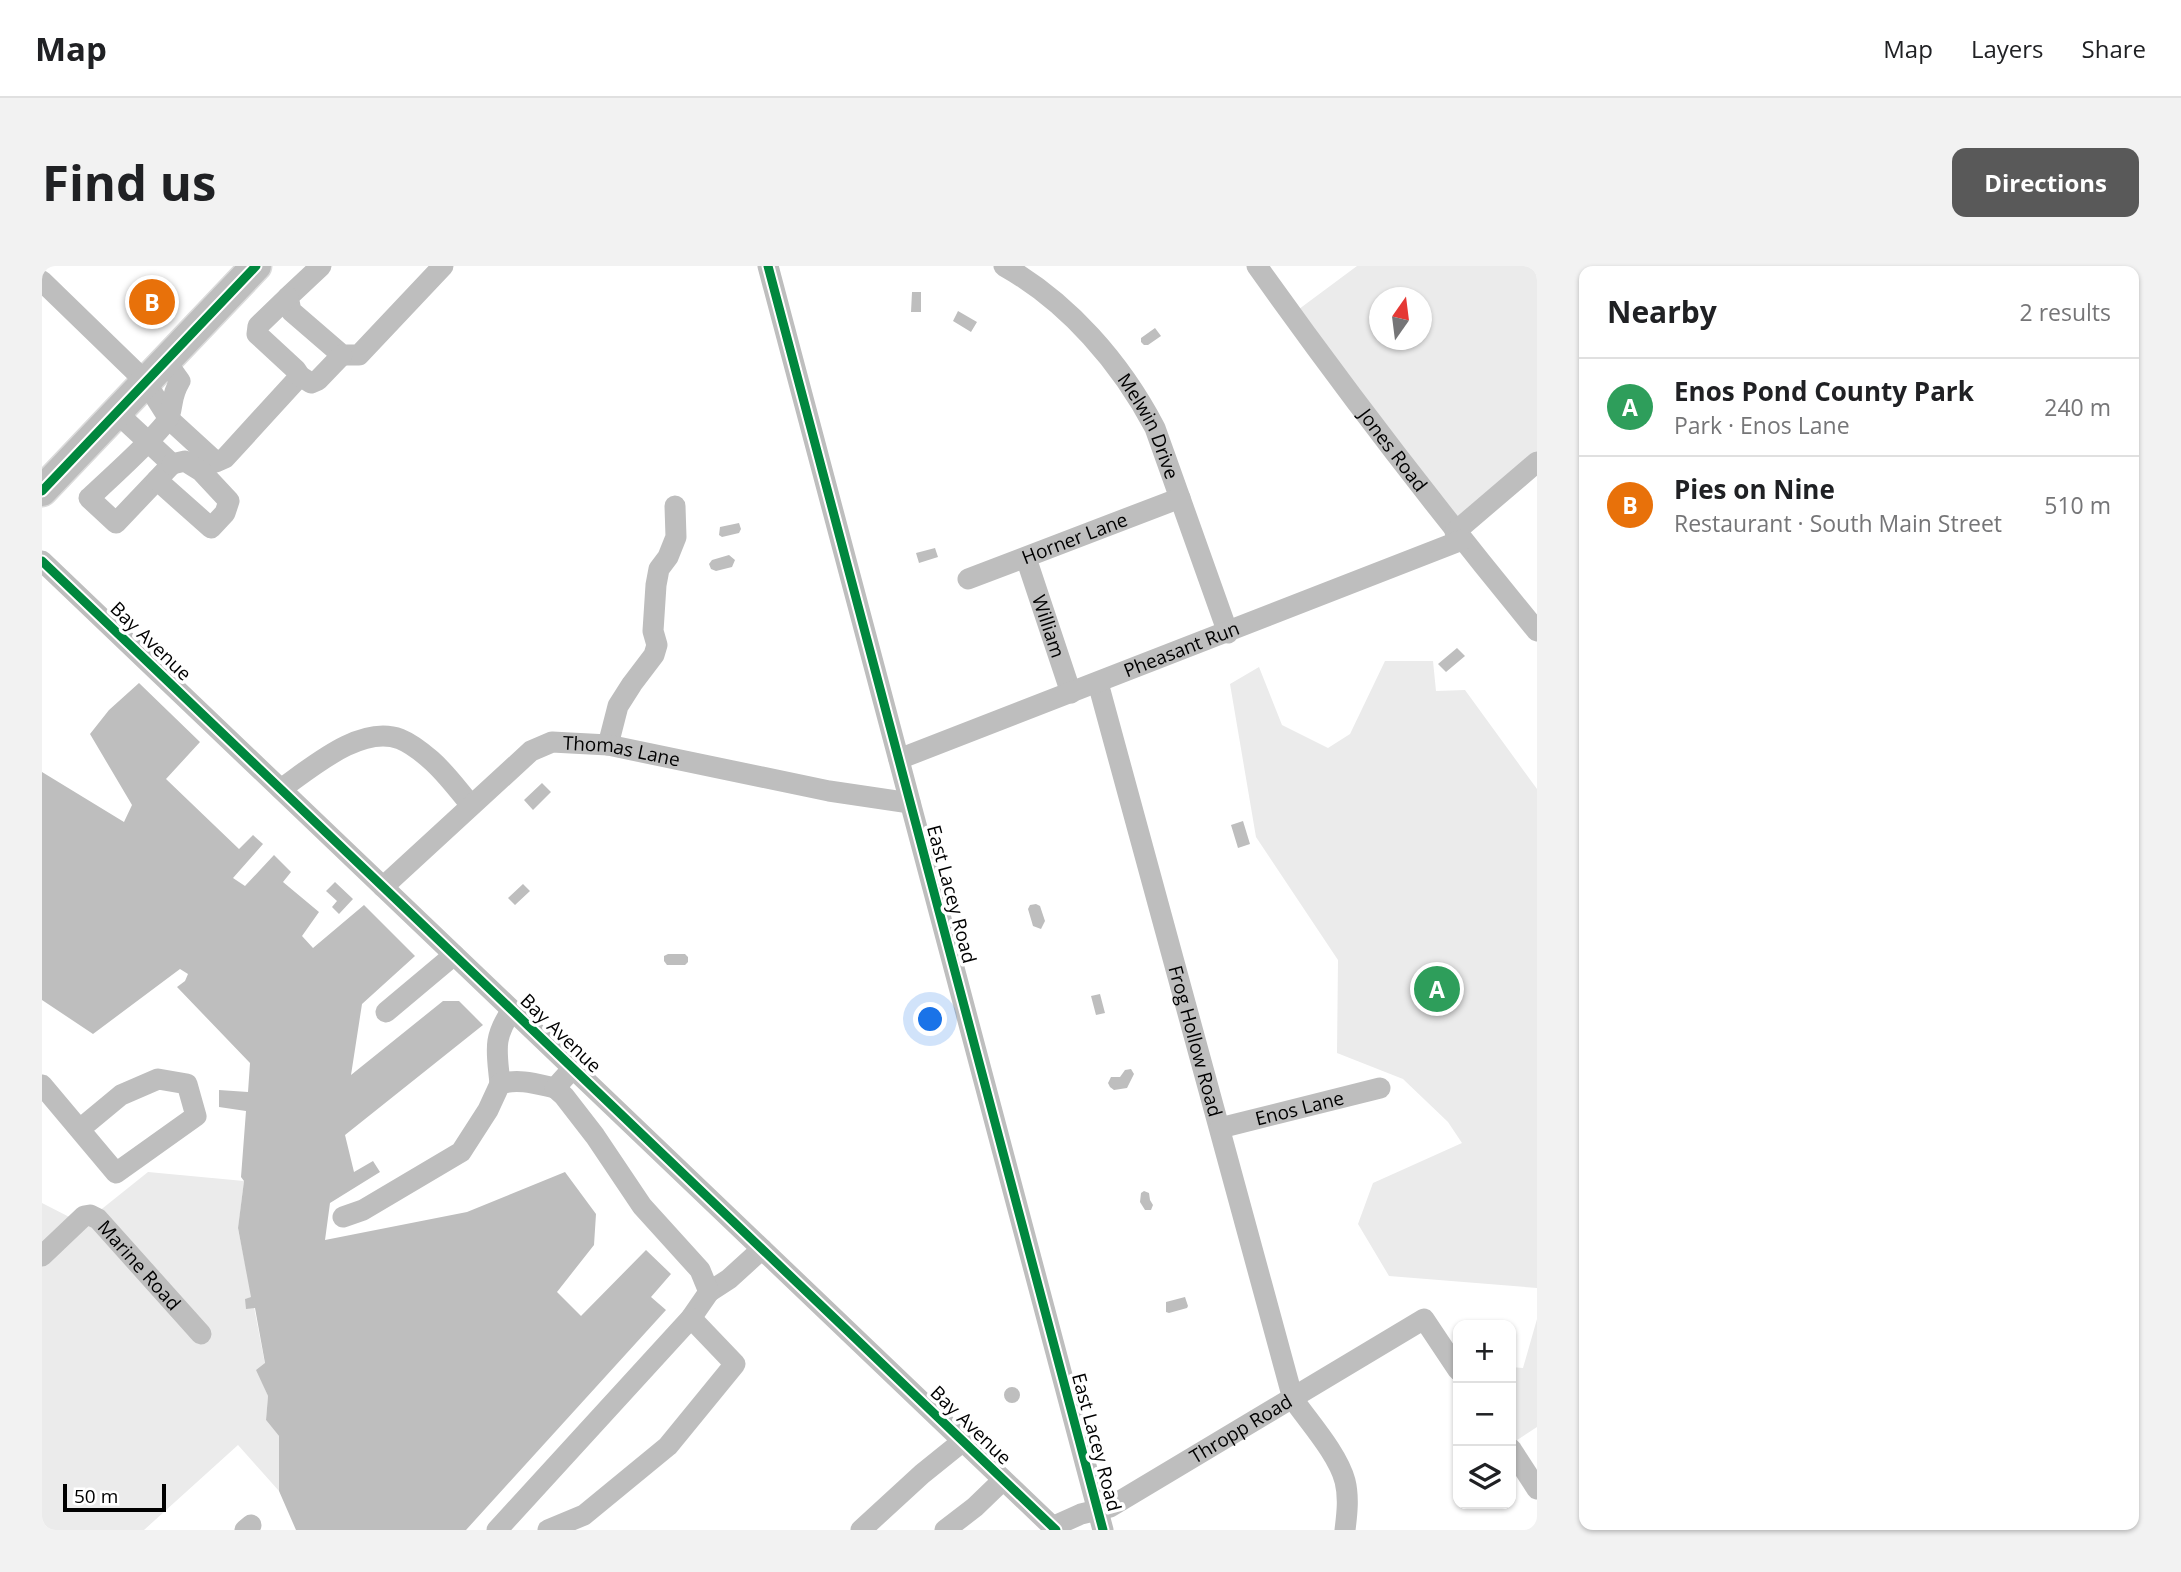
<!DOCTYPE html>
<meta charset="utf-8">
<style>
body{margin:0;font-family:"Open Sans",sans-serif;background:#f2f2f2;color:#202124}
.controls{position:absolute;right:21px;bottom:21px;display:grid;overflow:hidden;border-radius:14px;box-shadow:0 2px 5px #0004}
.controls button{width:63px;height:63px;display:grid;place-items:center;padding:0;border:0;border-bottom:2px solid #e0e0e0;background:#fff;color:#202124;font:35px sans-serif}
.compass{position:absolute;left:1327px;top:21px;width:63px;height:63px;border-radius:50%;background:#fff;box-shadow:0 2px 5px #0004;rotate:14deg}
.scale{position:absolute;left:21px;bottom:18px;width:103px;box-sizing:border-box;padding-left:7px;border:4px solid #000;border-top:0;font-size:19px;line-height:24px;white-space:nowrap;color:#000;-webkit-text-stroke:5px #fff;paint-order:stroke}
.you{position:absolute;left:889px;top:754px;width:24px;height:24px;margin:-18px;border:5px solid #fff;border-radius:50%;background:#1a73e8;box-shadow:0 0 0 10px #1a73e833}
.badge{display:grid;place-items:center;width:46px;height:46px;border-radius:50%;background:#595959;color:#fff;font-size:23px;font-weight:700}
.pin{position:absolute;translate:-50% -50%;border:4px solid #fff;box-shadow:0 2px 7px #0006}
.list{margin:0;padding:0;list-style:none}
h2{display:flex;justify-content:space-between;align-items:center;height:91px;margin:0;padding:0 28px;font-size:30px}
h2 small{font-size:23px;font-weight:400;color:#757577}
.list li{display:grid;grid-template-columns:46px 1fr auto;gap:21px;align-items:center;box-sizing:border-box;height:98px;padding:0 28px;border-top:2px solid #e0e0e0}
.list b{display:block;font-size:26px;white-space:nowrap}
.list p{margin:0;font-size:23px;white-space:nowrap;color:#757577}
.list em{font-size:23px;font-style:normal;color:#757577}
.icon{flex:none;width:38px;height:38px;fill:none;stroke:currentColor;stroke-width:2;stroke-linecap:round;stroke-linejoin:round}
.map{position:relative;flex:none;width:1495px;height:1264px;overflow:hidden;border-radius:14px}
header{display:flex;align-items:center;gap:42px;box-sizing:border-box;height:98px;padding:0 35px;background:#fff;border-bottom:2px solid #e0e0e0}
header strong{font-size:33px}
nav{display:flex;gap:38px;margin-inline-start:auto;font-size:24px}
.intro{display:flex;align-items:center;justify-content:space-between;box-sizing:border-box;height:168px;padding:0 42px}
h1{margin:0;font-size:49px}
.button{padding:18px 32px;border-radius:14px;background:#595959;color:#fff;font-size:24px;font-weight:700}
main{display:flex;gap:42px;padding:0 42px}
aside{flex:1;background:#fff;border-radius:14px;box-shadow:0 2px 5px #0004}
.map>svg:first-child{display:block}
</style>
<header>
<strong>Map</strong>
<nav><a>Map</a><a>Layers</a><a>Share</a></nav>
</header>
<div class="intro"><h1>Find us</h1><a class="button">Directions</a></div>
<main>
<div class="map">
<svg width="1495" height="1264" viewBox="0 0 1495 1264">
<rect width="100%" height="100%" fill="#fff"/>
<path fill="#ebebeb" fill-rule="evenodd" d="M1315 0H1495V205L1416 271 1249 49ZM1338 32H1380V74H1338Z
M1343 395H1391L1394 425 1423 424 1495 523V1022L1347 1010 1316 958 1331 917 1420 877 1406 856 1361 813 1295 787 1296 694 1214 571 1188 418 1217 401 1240 459 1286 482 1308 468Z
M106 906 202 915 196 963 210 1031 203 1033 212 1041 223 1098 215 1104 226 1130 224 1154 237 1170V1225L196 1179 102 1264H0V937L41 958Z
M1495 1053V1161L1469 1178V1101L1481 1102Z"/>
<path fill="#bebebe" d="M870 26H879V46H869Z
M916 45 935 56 929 66 911 55Z
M1113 62 1119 70 1106 79H1102L1099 76V72Z
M697 257 699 263 697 267 680 271 677 269 678 261Z
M893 282 896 291 877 297 874 287Z
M687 289 693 294 690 301 674 305 669 303 667 298 670 294Z
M1415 382 1423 390 1404 406 1396 398Z
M97 417 158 476 124 513 197 583 211 569 221 578 191 612 203 620 232 589 249 606 241 616 277 646 260 670 271 682 322 639 373 690 320 738 309 809 401 735H417L441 759 303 869 312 906 331 895 338 906 288 937 283 974 425 946 523 906 554 948 552 979 515 1026 539 1050 604 984 629 1008 609 1031 624 1044 424 1264H254L237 1225V1170L224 1154 226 1130 214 1104 223 1097 213 1042 204 1043 203 1033 209 1031 196 962 202 915 199 911 204 845 177 841V824L206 826 208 797 135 721 143 715 146 708 138 703 51 768 0 734V506L82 556 90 539 48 468 67 444Z
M500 517 509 526 491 544 482 534Z
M1201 555 1208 578 1196 582 1189 559Z
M293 616 311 633 297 648 290 641 295 635 284 625Z
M481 618 488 625 473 639 466 632Z
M994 638 998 640 1003 655 999 663 991 660 986 643 988 639Z
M626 688H643L646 691V696L643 699H625L622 695V690Z
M1058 728 1063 747 1054 749 1049 730Z
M1089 803 1092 808 1085 822 1072 824 1068 821 1066 817 1069 811H1078L1083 804Z
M1102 925 1107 927 1108 934 1111 939 1109 944H1103L1098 936 1099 927Z
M1143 1031 1146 1040 1145 1042 1127 1047 1124 1046V1036Z
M962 1129a8 8 0 1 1 16 0a8 8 0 1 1-16 0Z"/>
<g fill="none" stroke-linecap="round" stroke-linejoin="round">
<g stroke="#dbdbdb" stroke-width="33">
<path id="highway" d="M0 225 214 0"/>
</g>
<g stroke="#bebebe" stroke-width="21">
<path d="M279 0 246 31 249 45 300 89H317L401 0"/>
<path d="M726 0 1061 1264"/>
<path id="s1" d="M962 0C1026 36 1079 97 1113 162L1186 367"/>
<path id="s2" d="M1215 0C1304 125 1397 246 1495 365"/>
<path d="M0 15 103 115 127 153 174 196 183 192 258 110"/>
<path d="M246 31 216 60 215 68 254 104 258 110 269 117 276 114 300 89"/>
<path d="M74 146 130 198 74 257 47 232C61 219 122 164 127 151 132 137 128 132 138 115L123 94"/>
<path d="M115 214 169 262 183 247 187 235 159 205 143 195 130 198"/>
<path d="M1413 266 1495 196"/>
<path id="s3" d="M984 292 1029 427"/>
<path d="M0 295 1014 1264"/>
<path id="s4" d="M926 313 1138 232"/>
<path id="s5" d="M1056 417 1251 1133C1267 1156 1296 1188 1303 1215 1307 1231 1305 1248 1303 1264"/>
<path d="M566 479 576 440 590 418 612 389 615 379 611 365 614 319 617 303 626 291 634 271 633 240"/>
<path id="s6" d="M857 493 1420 274"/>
<path d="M239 523C269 502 319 458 358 473 368 477 381 487 389 494 404 507 416 524 429 539"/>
<path id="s7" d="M341 621 489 485 510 476 566 479 787 525 868 537"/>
<path d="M344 746 412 689"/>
<path d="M458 818C455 785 450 773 470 744"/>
<path d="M0 819 74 907 154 850 145 818 116 813 79 829 38 863"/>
<path id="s8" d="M1178 862 1338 822"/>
<path d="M301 951 321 944 419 886 446 844 458 818C476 812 495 818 513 822"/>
<path id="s9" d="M0 990 42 950 48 949 56 953 159 1068"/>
<path d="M667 1026 687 1013 720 983"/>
<path d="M1469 1183 1495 1223"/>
<path id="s10" d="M1010 1261 1039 1248 1068 1241 1382 1053 1416 1104"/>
<path d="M203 1264 209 1259"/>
<path d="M455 1264 649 1052 667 1026 658 1004 600 940 553 870 522 830 513 822 531 802"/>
<path d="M506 1264 542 1249 626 1180 693 1098 649 1052"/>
<path d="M819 1264 880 1208 921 1175"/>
<path d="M903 1264 933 1241 961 1214"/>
</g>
<use href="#highway" stroke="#bebebe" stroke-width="30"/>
<g stroke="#fff" stroke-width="13">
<path id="cycleway" d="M726 0 1061 1264
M0 225 214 0
M0 295 1014 1264"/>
</g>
<use href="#cycleway" stroke="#00873e" stroke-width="9"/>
</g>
<g text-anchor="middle" stroke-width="7" stroke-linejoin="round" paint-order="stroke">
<g font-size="19" fill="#000" stroke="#fff">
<text dy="7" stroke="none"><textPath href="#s1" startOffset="220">Melwin Drive</textPath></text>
<text dy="7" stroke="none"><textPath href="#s2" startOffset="229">Jones Road</textPath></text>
<text dy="7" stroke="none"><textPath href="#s4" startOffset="114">Horner Lane</textPath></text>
<text dy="7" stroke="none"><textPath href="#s3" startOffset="72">William</textPath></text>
<text transform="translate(109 375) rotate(44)" y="7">Bay Avenue</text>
<text dy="7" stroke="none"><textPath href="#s6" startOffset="303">Pheasant Run</textPath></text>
<text dy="7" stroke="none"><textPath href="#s7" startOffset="294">Thomas Lane</textPath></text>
<text transform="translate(910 628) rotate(75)" y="7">East Lacey Road</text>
<text transform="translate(519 767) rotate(44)" y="7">Bay Avenue</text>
<text dy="7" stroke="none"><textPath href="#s5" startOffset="371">Frog Hollow Road</textPath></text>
<text dy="7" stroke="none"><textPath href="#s8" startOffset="82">Enos Lane</textPath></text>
<text dy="7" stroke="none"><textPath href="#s9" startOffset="135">Marine Road</textPath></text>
<text transform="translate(929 1159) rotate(44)" y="7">Bay Avenue</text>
<text dy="7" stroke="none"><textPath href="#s10" startOffset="214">Thropp Road</textPath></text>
<text transform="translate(1055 1176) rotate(75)" y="7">East Lacey Road</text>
</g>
</g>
</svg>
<div class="controls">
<button>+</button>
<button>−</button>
<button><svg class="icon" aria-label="layers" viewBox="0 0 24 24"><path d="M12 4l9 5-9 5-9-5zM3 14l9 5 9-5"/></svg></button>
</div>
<svg class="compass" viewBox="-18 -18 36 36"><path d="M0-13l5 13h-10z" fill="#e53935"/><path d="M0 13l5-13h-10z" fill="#757577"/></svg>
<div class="scale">50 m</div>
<div class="you"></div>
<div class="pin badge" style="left:1395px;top:723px;background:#2e9e5b">A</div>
<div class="pin badge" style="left:110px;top:36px;background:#e8710a">B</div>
</div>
<aside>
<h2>Nearby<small>2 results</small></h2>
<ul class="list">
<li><span class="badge" style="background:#2e9e5b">A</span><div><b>Enos Pond County Park</b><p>Park · Enos Lane</p></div><em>240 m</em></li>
<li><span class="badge" style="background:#e8710a">B</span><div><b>Pies on Nine</b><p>Restaurant · South Main Street</p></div><em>510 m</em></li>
</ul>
</aside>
</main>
